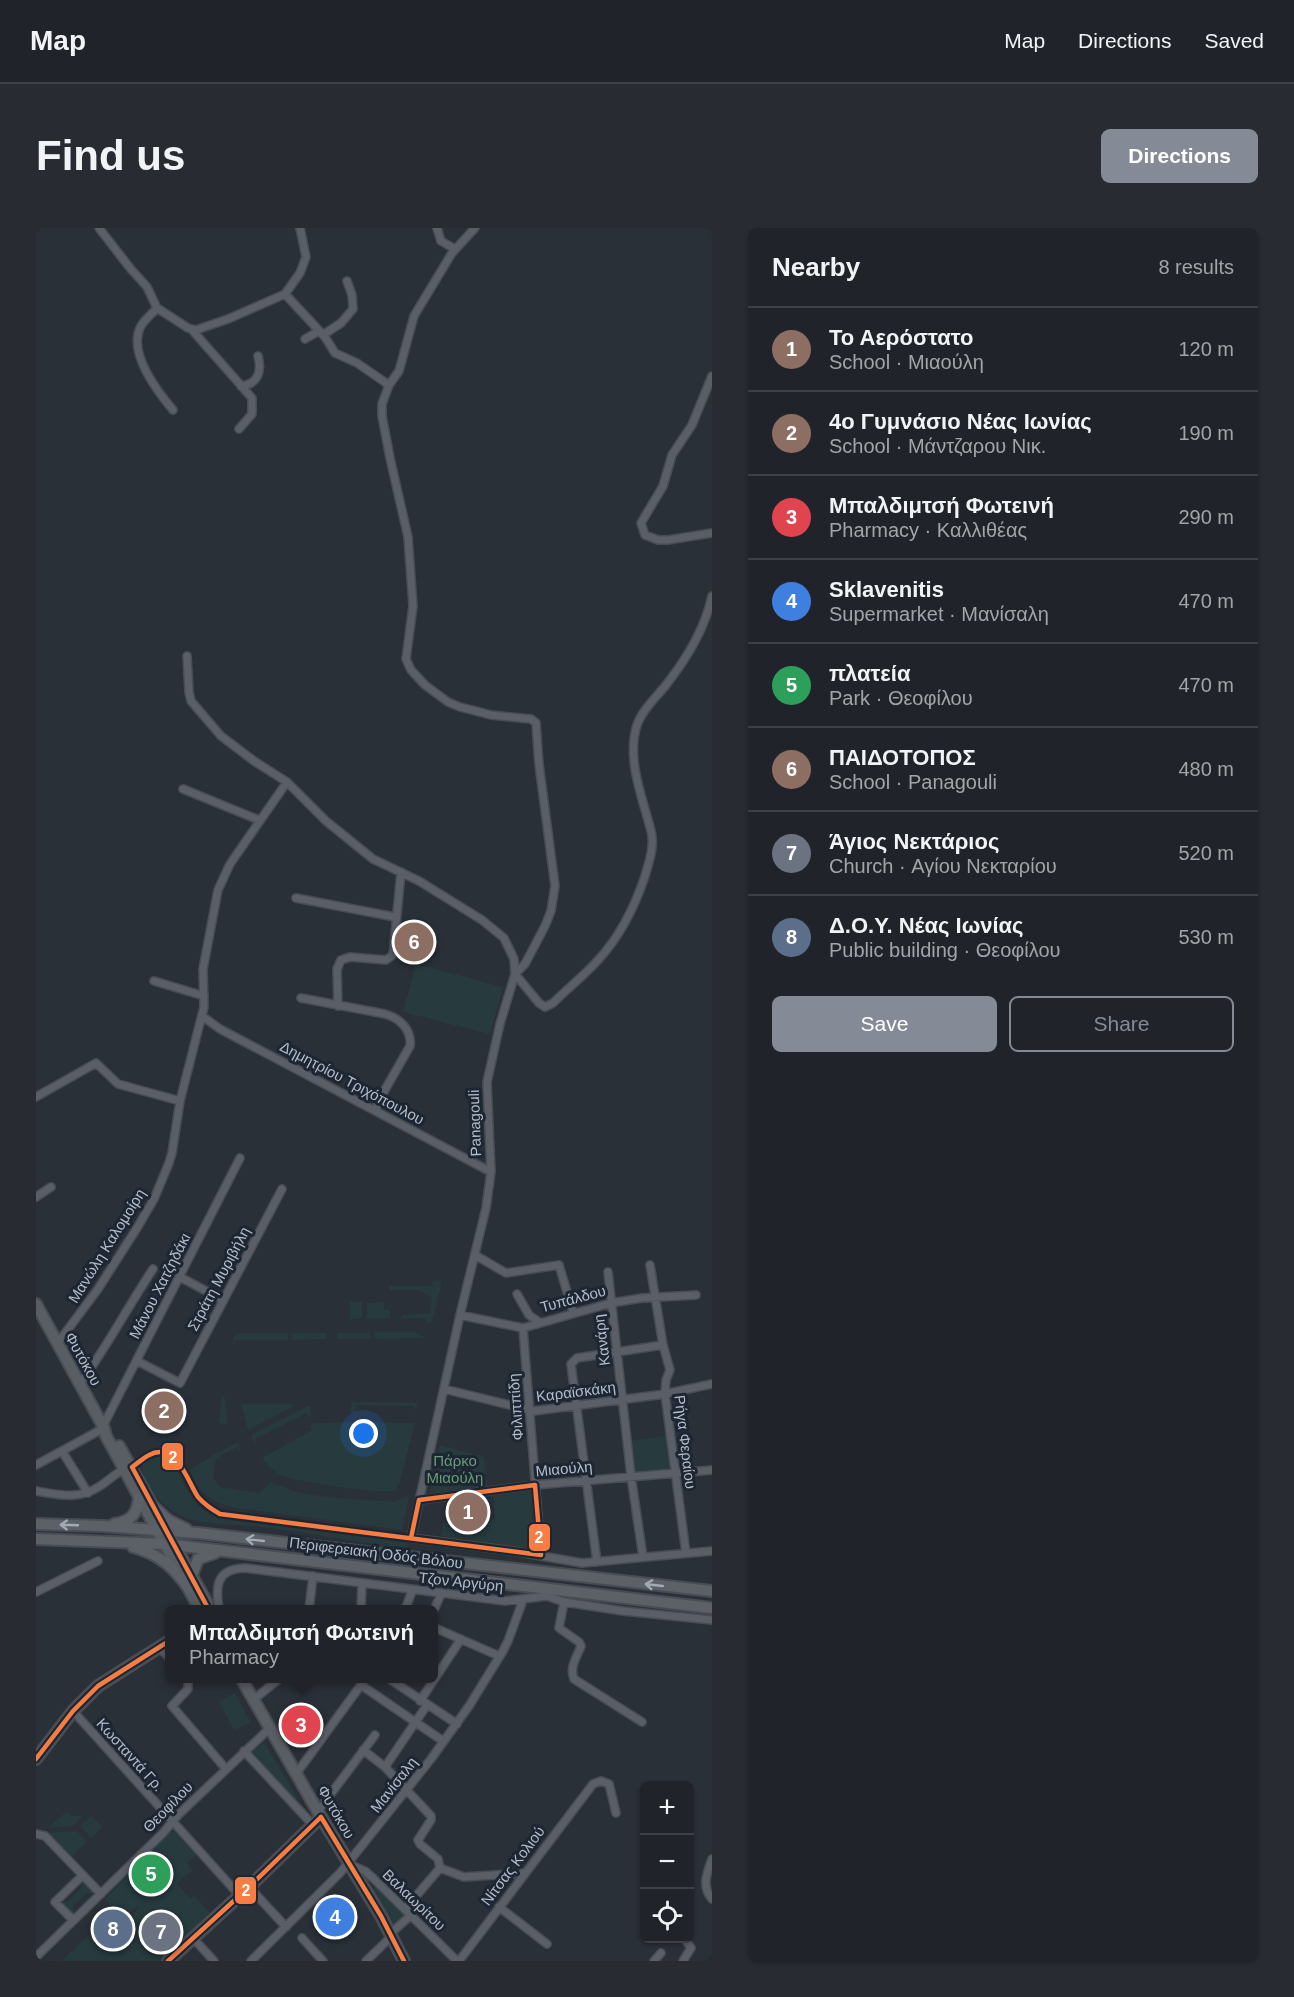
<!DOCTYPE html>
<meta charset="utf-8">
<style>
body{margin:0;font-family:Helvetica,sans-serif;background:#282c32;color:#f1f3f6}
.controls{position:absolute;right:18px;bottom:18px;display:grid;overflow:hidden;border-radius:9px;box-shadow:0 2px 4px #0004}
.controls button{width:54px;height:54px;display:grid;place-items:center;padding:0;border:0;border-bottom:2px solid #3d4147;background:#20242a;color:#f1f3f6;font:30px sans-serif}
.you{position:absolute;left:328px;top:1206px;width:21px;height:21px;margin:-15px;border:4px solid #fff;border-radius:50%;background:#1a73e8;box-shadow:0 0 0 9px #1a73e833}
.badge{display:grid;place-items:center;width:39px;height:39px;border-radius:50%;background:#848b96;color:#fff;font-size:20px;font-weight:700}
.pin{position:absolute;translate:-50% -50%;border:3px solid #fff;box-shadow:0 2px 6px #0006}
.popup{position:absolute;left:129px;top:1377px;width:273px;height:78px;box-sizing:border-box;display:grid;place-content:center;border-radius:9px;background:#20242a;filter:drop-shadow(0 2px 4px #0005);font-size:20px;white-space:nowrap;color:#a2a4a8}
.popup b{font-size:22px;color:#f1f3f6}
.popup::after{content:'';position:absolute;left:50%;top:100%;margin-left:-12px;border:12px solid transparent;border-top-color:#20242a}
.list{margin:0;padding:0;list-style:none}
h2{display:flex;justify-content:space-between;align-items:center;height:78px;margin:0;padding:0 24px;font-size:26px}
h2 small{font-size:20px;font-weight:400;color:#a2a4a8}
.list li{display:grid;grid-template-columns:39px 1fr auto;gap:18px;align-items:center;box-sizing:border-box;height:84px;padding:0 24px;border-top:2px solid #3d4147}
.list b{display:block;font-size:22px;white-space:nowrap}
.list p{margin:0;font-size:20px;white-space:nowrap;color:#a2a4a8}
.list em{font-size:20px;font-style:normal;color:#a2a4a8}
.actions{display:flex;gap:12px;padding:18px 24px}
.actions a{flex:1;padding:14px 0;border:2px solid #848b96;border-radius:9px;text-align:center;font-size:21px;color:#848b96}
.actions .main{background:#848b96;color:#fff}
.icon{flex:none;width:33px;height:33px;fill:none;stroke:currentColor;stroke-width:2;stroke-linecap:round;stroke-linejoin:round}
.map{position:relative;flex:none;width:676px;height:1733px;overflow:hidden;border-radius:9px}
header{display:flex;align-items:center;gap:36px;box-sizing:border-box;height:84px;padding:0 30px;background:#20242a;border-bottom:2px solid #3d4147}
header strong{font-size:28px}
nav{display:flex;gap:33px;margin-inline-start:auto;font-size:21px}
.intro{display:flex;align-items:center;justify-content:space-between;box-sizing:border-box;height:144px;padding:0 36px}
h1{margin:0;font-size:42px}
.button{padding:15px 27px;border-radius:9px;background:#848b96;color:#fff;font-size:21px;font-weight:700}
main{display:flex;gap:36px;padding:0 36px}
aside{flex:1;background:#20242a;border-radius:9px;box-shadow:0 2px 4px #0004}
.map>svg:first-child{display:block}
</style>
<header>
<strong>Map</strong>
<nav><a>Map</a><a>Directions</a><a>Saved</a></nav>
</header>
<div class="intro"><h1>Find us</h1><a class="button">Directions</a></div>
<main>
<div class="map">
<svg width="676" height="1733" viewBox="0 0 676 1733">
<rect width="100%" height="100%" fill="#2a3038"/>
<path fill="#273a3e" d="M380 736 467 759 454 806 367 784Z
M397 1052 406 1053 396 1093 391 1096 389 1090H366V1087L394 1085 396 1070 384 1062H354L353 1058H396Z
M189 1074 192 1076 150 1154 148 1153Z
M314 1074H326V1090L314 1092Z
M348 1074V1082H354V1090L331 1091V1075Z
M339 1104H379L390 1110 339 1111Z
M204 1105H252V1112H200L196 1118 198 1109Z
M255 1105H290V1111L256 1112Z
M301 1105H334V1111H301Z
M186 1168 189 1169C188 1177 193 1188 191 1195L186 1196 183 1194Z
M315 1174 381 1175 380 1184 378 1178 320 1177 319 1185H315Z
M205 1176H256V1179L212 1202Z
M274 1177 275 1188 273 1189 270 1185 219 1211 220 1216 219 1217 215 1207Z
M320 1194 379 1195 363 1257 359 1263C344 1266 263 1254 247 1248 239 1244 231 1237 226 1230L276 1202 274 1197 278 1195Z
M633 1207 638 1242 599 1247 594 1213Z
M202 1215 204 1223 201 1219 180 1230 177 1250 184 1259 223 1265 235 1254C269 1272 319 1270 358 1274L371 1268 373 1269 366 1302 201 1280C178 1276 161 1265 154 1242L179 1226Z
M404 1217 448 1229 451 1258 394 1265Z
M121 1226C146 1229 146 1271 172 1285 179 1288 187 1289 195 1291L372 1314V1320C323 1315 275 1305 226 1299 200 1296 172 1298 148 1289 130 1282 101 1254 107 1233L113 1229Z
M495 1263 499 1321 406 1308 407 1294 459 1292 457 1268Z
M199 1465 214 1494 198 1502 183 1474Z
M228 1514 261 1569 260 1572 216 1524Z
M31 1583 35 1588H47L37 1598 12 1600Z
M55 1588 66 1599 55 1610 44 1598Z
M41 1603 51 1614 35 1629 12 1605Z
M134 1604H139L160 1627 151 1635 156 1642 141 1656 155 1671 159 1668 174 1686 125 1733H26L62 1698 84 1721 101 1706 90 1693 103 1680 101 1678 88 1691 69 1671Z
M46 1652 58 1665H51L37 1678 38 1684 36 1685 25 1674 27 1672 32 1674 45 1660Z
M340 1659 367 1685V1688L358 1695H356L335 1661Z"/>
<g fill="none" stroke-linecap="round" stroke-linejoin="round">
<g stroke="#484c53" stroke-width="10">
<path id="street" d="M63 0 94 40 111 59 121 80 152 100 160 102 192 91 249 66 264 45 270 29 264 0
M401 0 405 13 419 21
M439 0 416 25 378 88 363 143 353 157 346 176V188L354 230 372 309 377 378 370 431 375 442 389 457 412 474 424 479 455 487 495 491 500 495 503 536 519 658 515 683 509 698 489 736 479 746 503 775 509 779 517 775C532 760 549 747 563 731 585 707 599 678 609 648 613 634 619 618 615 603 607 571 590 531 601 497 607 480 623 467 633 453 653 427 669 400 676 368
M249 66 289 109 299 125 321 135 353 157
M121 80C116 86 108 92 105 98 91 124 121 163 137 182
M156 102 216 170V186L203 201
M287 107 305 95 317 81 316 67 311 53
M269 111 283 103
M676 148 656 197 636 227 627 258 605 295 609 307 622 312H632L676 305
M205 158C222 156 226 144 222 128
M151 428 153 464 155 473 185 508 218 533 251 554 290 593 337 631 383 653 446 692 468 710 478 731 479 746 464 796 451 854 455 944 450 980 424 1087 375 1310 477 1323 546 1335 676 1323
M147 561 223 592
M260 670 359 689
M118 753 168 768
M265 770 349 786C363 790 376 801 374 818L342 874 340 883
M302 778 301 741 305 732 314 729 350 732 357 727 365 644
M166 788 184 801 455 944
M0 869 60 835 82 856 144 873
M0 969 15 959
M439 1027 470 1045 523 1037 537 1084
M614 1037 627 1117 634 1142 630 1152 629 1166 650 1325
M572 1044 595 1248 607 1329
M144 1049 187 1072
M481 1066 493 1087 503 1094
M424 1087 487 1100 575 1075 606 1070 660 1067
M487 1100 505 1327
M21 1116 62 1061 101 1000 118 971 133 935 136 925 144 873 168 779 167 741 182 662 194 636 251 554
M101 1133 144 1155 246 961
M43 1154 48 1150C73 1115 93 1077 117 1041
M408 1161 498 1183 629 1166 676 1156
M67 1198 204 930
M26 1223 52 1265
M0 1237 68 1200
M0 1263C23 1267 44 1272 64 1258 72 1253 79 1246 88 1241
M383 1272 499 1257 676 1242
M561 1334 535 1136 541 1130 627 1117
M0 1364 62 1333
M528 1374 523 1400 543 1414 545 1418C541 1429 533 1439 538 1451L606 1494
M183 1381C179 1357 181 1341 209 1340L469 1373 511 1368 528 1374 587 1383 676 1392
M273 1382 277 1348
M325 1382 326 1356
M369 1382 376 1363
M397 1384 405 1366
M397 1399 463 1428
M123 1419 133 1430
M152 1450V1461L136 1478 190 1541
M352 1450 421 1496
M325 1457 407 1513
M217 1472 244 1450
M384 1473 425 1411
M37 1483 204 1668
M327 1522 349 1539 395 1588V1592L382 1612 384 1616 402 1631 404 1640 369 1681
M208 1523 277 1597
M349 1539 391 1477
M260 1546 330 1450
M282 1583 339 1507
M0 1606 9 1608 65 1666
M676 1631C671 1645 665 1658 676 1671
M315 1637 329 1643 337 1650 421 1733
M404 1640 428 1649 488 1645
M213 1659 250 1699
M463 1679 511 1716
M37 1692 19 1674 47 1647
M354 1706 375 1687
M157 1710 178 1733
M266 1710 287 1733
M0 1729 127 1605 143 1586 234 1500
M215 1733 304 1645 395 1531 433 1478 467 1423 472 1413 487 1372
M330 1733 356 1708
M423 1733 557 1556 565 1553 573 1556 580 1585
M618 1733 625 1725
M647 1733 655 1720 648 1710"/>
</g>
<g stroke="#484c53" stroke-width="14">
<path id="secondary" d="M0 1076 68 1200 70 1208 88 1241 164 1382
M83 1218 171 1375 173 1382
M205 1450 285 1589 345 1688 368 1733
M0 1531 37 1483 62 1458 133 1413
M132 1733 213 1659 285 1589"/>
</g>
<g stroke="#484c55" stroke-width="14">
<path id="primary" d="M116 1277 132 1292 150 1301
M0 1296 66 1298 162 1305 676 1363
M78 1296C95 1293 101 1287 103 1270
M0 1311 129 1316 676 1380
M97 1319C123 1326 138 1339 153 1361
M156 1347 162 1331 179 1325"/>
</g>
<use href="#street" stroke="#5a5e66" stroke-width="7"/>
<use href="#secondary" stroke="#595d64" stroke-width="10"/>
<use href="#primary" stroke="#5c6168" stroke-width="10"/>
<g stroke="#1d2633" stroke-width="9">
<path id="bus-1" d="M173 1382 96 1239C105 1233 113 1224 124 1224 144 1224 153 1256 162 1269 169 1277 175 1281 184 1286L505 1327 499 1257 383 1272 375 1310
M0 1531 37 1483 62 1458 133 1413
M285 1589 345 1688 368 1733
M132 1733 213 1659 285 1589"/>
</g>
<use href="#bus-1" stroke="#f77d43" stroke-width="4.5"/>
</g>
<defs><path id="oneway-shaft" d="M-6 0H5M1.5-3L5.5 0L1.5 3" fill="none" stroke-width="1.6" stroke-linecap="round" stroke-linejoin="round" transform="scale(1.5)"/></defs>
<g stroke="#a2aab6">
<use href="#oneway-shaft" transform="translate(33 1297) rotate(-178)"/>
<use href="#oneway-shaft" transform="translate(219 1312) rotate(-174)"/>
<use href="#oneway-shaft" transform="translate(618 1357) rotate(-174)"/>
</g>
<g text-anchor="middle" stroke-width="6" stroke-linejoin="round" paint-order="stroke">
<g font-size="15" fill="#b4bcc9" stroke="#1d2633">
<text transform="translate(316 855) rotate(28)" y="5">Δημητρίου Τριχόπουλου</text>
<text transform="translate(439 895) rotate(-92)" y="5">Panagouli</text>
<text transform="translate(71 1018) rotate(-58)" y="5">Μανώλη Καλομοίρη</text>
<text transform="translate(183 1051) rotate(-62)" y="5">Στράτη Μυριβήλη</text>
<text transform="translate(124 1058) rotate(-63)" y="5">Μάνου Χατζηδάκι</text>
<text transform="translate(537 1071) rotate(-15)" y="5">Τυπάλδου</text>
<text transform="translate(566 1112) rotate(-97)" y="5">Κανάρη</text>
<text transform="translate(47 1131) rotate(61)" y="5">Φυτόκου</text>
<text transform="translate(540 1164) rotate(-7)" y="5">Καραϊσκάκη</text>
<text transform="translate(480 1179) rotate(-94)" y="5">Φιλιππίδη</text>
<text transform="translate(649 1214) rotate(83)" y="5">Ρήγα Φεραίου</text>
<text transform="translate(528 1241) rotate(-5)" y="5">Μιαούλη</text>
<text transform="translate(340 1325) rotate(7)" y="5">Περιφερειακή Οδός Βόλου</text>
<text transform="translate(425 1354) rotate(6)" y="5">Τζον Αργύρη</text>
<text transform="translate(94 1527) rotate(48)" y="5">Κωσταντά Γρ.</text>
<text transform="translate(358 1557) rotate(-52)" y="5">Μανίσαλη</text>
<text transform="translate(132 1579) rotate(-46)" y="5">Θεοφίλου</text>
<text transform="translate(300 1584) rotate(60)" y="5">Φυτόκου</text>
<text transform="translate(477 1638) rotate(-53)" y="5">Νίτσας Κολιού</text>
<text transform="translate(378 1672) rotate(44)" y="5">Βαλαωρίτου</text>
</g>
<g font-size="15" fill="#6b9a76" stroke="#1d2633">
<text x="419" y="1238">Πάρκο<tspan x="419" dy="17">Μιαούλη</tspan></text>
</g>
</g>
<g stroke="#1d2633" stroke-width="2">
<rect x="125" y="1214" width="23" height="29" rx="6" fill="#f77d43"/>
<rect x="492" y="1295" width="23" height="29" rx="6" fill="#f77d43"/>
<rect x="198" y="1648" width="23" height="29" rx="6" fill="#f77d43"/>
</g>
<g font-size="16" text-anchor="middle" font-weight="bold" fill="#fff">
<text x="137" y="1235">2</text>
<text x="503" y="1315">2</text>
<text x="210" y="1668">2</text>
</g>
</svg>
<div class="controls">
<button>+</button>
<button>−</button>
<button><svg class="icon" aria-label="locate" viewBox="0 0 24 24"><circle cx="12" cy="12" r="6"/><path d="M12 2v4M12 18v4M2 12h4M18 12h4"/></svg></button>
</div>
<div class="you"></div>
<div class="pin badge" style="left:432px;top:1284px;background:#8d6e63">1</div>
<div class="pin badge" style="left:128px;top:1183px;background:#8d6e63">2</div>
<div class="pin badge" style="left:265px;top:1497px;background:#e0444e">3</div>
<div class="popup"><b>Μπαλδιμτσή Φωτεινή</b>Pharmacy</div>
<div class="pin badge" style="left:299px;top:1689px;background:#3f7fe0">4</div>
<div class="pin badge" style="left:115px;top:1646px;background:#2e9e5b">5</div>
<div class="pin badge" style="left:378px;top:714px;background:#8d6e63">6</div>
<div class="pin badge" style="left:125px;top:1704px;background:#6b7280">7</div>
<div class="pin badge" style="left:77px;top:1701px;background:#5c6f8a">8</div>
</div>
<aside>
<h2>Nearby<small>8 results</small></h2>
<ul class="list">
<li><span class="badge" style="background:#8d6e63">1</span><div><b>Το Αερόστατο</b><p>School · Μιαούλη</p></div><em>120 m</em></li>
<li><span class="badge" style="background:#8d6e63">2</span><div><b>4ο Γυμνάσιο Νέας Ιωνίας</b><p>School · Μάντζαρου Νικ.</p></div><em>190 m</em></li>
<li><span class="badge" style="background:#e0444e">3</span><div><b>Μπαλδιμτσή Φωτεινή</b><p>Pharmacy · Καλλιθέας</p></div><em>290 m</em></li>
<li><span class="badge" style="background:#3f7fe0">4</span><div><b>Sklavenitis</b><p>Supermarket · Μανίσαλη</p></div><em>470 m</em></li>
<li><span class="badge" style="background:#2e9e5b">5</span><div><b>πλατεία</b><p>Park · Θεοφίλου</p></div><em>470 m</em></li>
<li><span class="badge" style="background:#8d6e63">6</span><div><b>ΠΑΙΔΟΤΟΠΟΣ</b><p>School · Panagouli</p></div><em>480 m</em></li>
<li><span class="badge" style="background:#6b7280">7</span><div><b>Άγιος Νεκτάριος</b><p>Church · Αγίου Νεκταρίου</p></div><em>520 m</em></li>
<li><span class="badge" style="background:#5c6f8a">8</span><div><b>Δ.Ο.Υ. Νέας Ιωνίας</b><p>Public building · Θεοφίλου</p></div><em>530 m</em></li>
</ul>
<div class="actions"><a class="main">Save</a><a>Share</a></div>
</aside>
</main>
